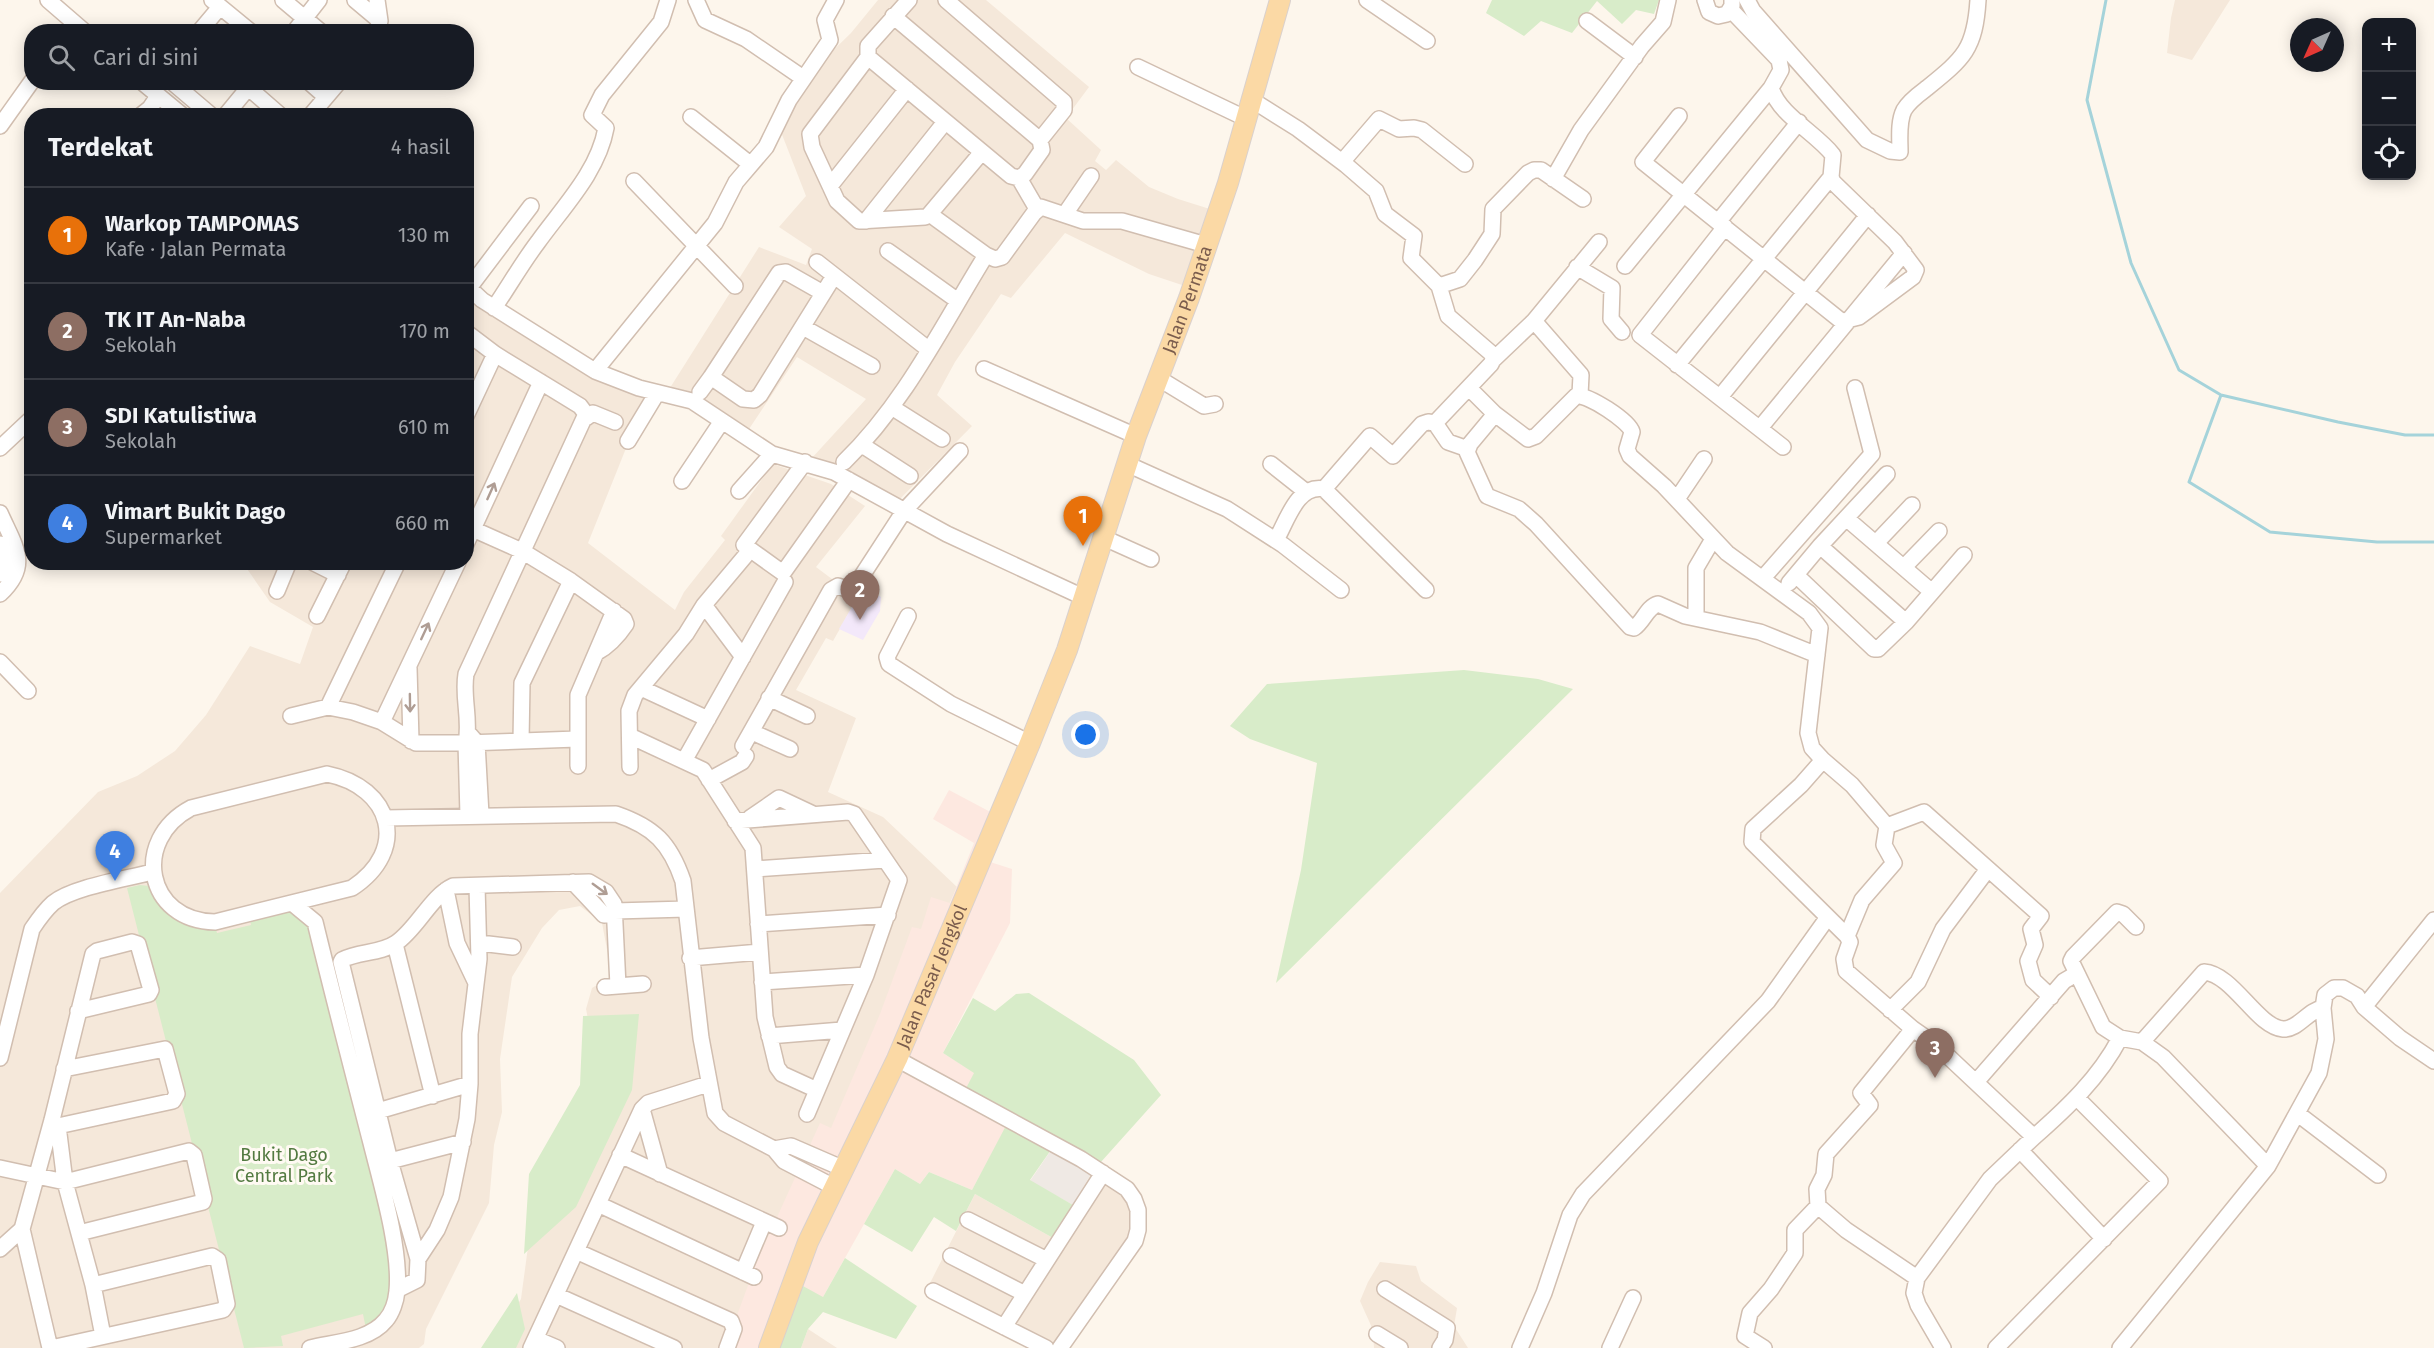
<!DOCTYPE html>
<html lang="id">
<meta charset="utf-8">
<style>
body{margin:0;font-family:"Fira Sans",sans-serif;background:#20242c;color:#f1f3f6}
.controls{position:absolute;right:18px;top:18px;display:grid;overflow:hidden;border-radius:12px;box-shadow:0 3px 15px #0003}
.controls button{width:54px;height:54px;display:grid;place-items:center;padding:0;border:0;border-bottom:2px solid #363941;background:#171b24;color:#f1f3f6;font:30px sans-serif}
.compass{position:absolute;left:2290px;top:18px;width:54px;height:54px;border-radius:50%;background:#171b24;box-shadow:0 3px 15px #0003;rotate:225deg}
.you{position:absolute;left:1086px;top:735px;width:21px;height:21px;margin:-15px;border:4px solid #fff;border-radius:50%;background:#1a73e8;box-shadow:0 0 0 9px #1a73e833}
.badge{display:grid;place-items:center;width:39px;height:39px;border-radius:50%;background:#e76f51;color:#fff;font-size:20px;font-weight:700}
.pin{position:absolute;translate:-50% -50px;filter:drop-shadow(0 2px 3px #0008)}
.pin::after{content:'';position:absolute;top:32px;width:21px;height:18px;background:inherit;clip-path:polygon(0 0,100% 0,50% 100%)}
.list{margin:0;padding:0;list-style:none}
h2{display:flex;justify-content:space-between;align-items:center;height:78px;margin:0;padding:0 24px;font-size:26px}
h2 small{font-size:20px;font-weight:400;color:#9ea1a6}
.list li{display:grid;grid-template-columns:39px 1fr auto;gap:18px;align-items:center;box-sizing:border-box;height:96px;padding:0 24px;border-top:2px solid #363941}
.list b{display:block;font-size:22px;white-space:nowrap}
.list p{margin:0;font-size:20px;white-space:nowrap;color:#9ea1a6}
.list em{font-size:20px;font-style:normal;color:#9ea1a6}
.icon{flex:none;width:33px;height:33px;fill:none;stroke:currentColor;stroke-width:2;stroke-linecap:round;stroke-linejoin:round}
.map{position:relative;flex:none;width:2434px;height:1348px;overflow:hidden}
.search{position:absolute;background:#171b24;box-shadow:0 3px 15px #0003;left:24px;top:24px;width:450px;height:66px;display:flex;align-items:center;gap:15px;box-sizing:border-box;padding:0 21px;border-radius:24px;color:#9ea1a6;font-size:22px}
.panel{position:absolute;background:#171b24;box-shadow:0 3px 15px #0003;left:24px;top:108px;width:450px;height:462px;border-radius:24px}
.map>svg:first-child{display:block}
</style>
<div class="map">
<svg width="2434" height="1348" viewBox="0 0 2434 1348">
<rect width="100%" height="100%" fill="#fdf6ec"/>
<path fill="#f5e8da" d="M878 0H986L1089 87 1066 118 1101 150 1095 161 1106 170 1116 160 1149 187 1178 199 1213 210 1185 286 1149 274 1065 233 1011 298 1001 294 955 362 937 395 972 426 894 505 811 459 866 399 797 357 747 432 668 391 759 247 806 265 812 249 779 227 806 196 781 132 794 103 814 69 851 33Z
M2175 0H2230L2192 60 2167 53 2171 18Z
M467 298 502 323 571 366 601 381 647 396 588 543 675 610 684 592 725 540 721 536 773 464 831 484 865 506 816 567 832 579 863 588 833 641 826 638 796 690 856 718 828 792 883 817 957 887 811 1209 752 1348H490L521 1299 530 1232 600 1080 586 1009 592 988 612 976 602 923 580 906 559 910 542 928 512 977 500 1059 502 1112 494 1145 489 1203 426 1329 424 1344 419 1348H0V893L98 792 137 776 175 751 206 715 250 646 300 664 313 627 270 602 243 563 466 562Z
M1092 1172 1117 1189 1127 1202 1132 1218 1128 1237 1092 1294 1053 1348H1037L925 1293 975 1194 1053 1238Z
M1380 1262 1416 1266 1421 1281 1457 1308 1454 1326 1468 1348H1374L1373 1330 1360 1301 1368 1282Z
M808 1329 837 1348H801Z"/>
<path fill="#fde8e0" d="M949 790 998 816 984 860 1012 869 1010 923 943 1053 975 1073 963 1094 1010 1120 972 1190 929 1172 920 1184 895 1169 823 1297 770 1348H725L757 1261 820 1123 831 1128 880 1014 912 927 921 929 931 897 950 903 974 843 933 819Z"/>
<path fill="#efe9e4" d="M1054 1146 1092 1172 1073 1205 1030 1181Z"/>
<path fill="#f3e8fa" d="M863 588 881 597 880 611 863 640 839 629Z"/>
<path fill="#d8ecc9" d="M1492 0H1659L1654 14 1636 10 1622 24 1597 1 1572 33 1541 21 1524 36 1486 13Z
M1464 670 1538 679 1573 689 1276 983 1301 870 1317 763 1250 739 1230 726 1267 684Z
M140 885 149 886 215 926 217 933 251 925 250 919 286 910 303 920 308 927 373 1176 393 1273 388 1303 381 1316 366 1329 363 1314 281 1336 283 1346 244 1348 127 888Z
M1029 993 1134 1060 1161 1095 1092 1172 1053 1147 1030 1180 1073 1205 1053 1238 975 1194 956 1231 934 1217 912 1252 864 1224 895 1169 920 1184 929 1172 972 1190 1009 1120 963 1094 974 1073 943 1053 973 998 995 1011 1016 994Z
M639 1014 632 1090 576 1207 524 1254 529 1174 580 1085 583 1016Z
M845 1258 917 1306 896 1339 823 1312 808 1329 801 1348H770L792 1280 823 1297Z
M517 1293 525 1329 516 1348H481Z"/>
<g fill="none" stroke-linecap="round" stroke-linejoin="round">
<path stroke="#a5d3da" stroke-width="3" d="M2106 0 2087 100 2131 263 2179 370 2221 395 2189 482 2270 532 2377 542H2434
M2221 395 2338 422 2405 435H2434"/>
<g stroke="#d1beb0" stroke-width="18">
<path id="minor" d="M48 0 85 32
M212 0 251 32
M283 0 321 32
M355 0 380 21
M696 0 705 20 746 39 803 78
M909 0 868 46V57L810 134 812 147 837 201 859 221 925 217 928 216 982 152
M946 0 1064 102V110L1040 140
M1367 0 1427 41
M1705 0 1709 12 1718 16 1727 14 1732 6V0
M1747 0 1753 11 1867 140 1890 151 1900 152C1900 139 1898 122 1904 110 1909 101 1919 94 1927 88 1964 58 1975 49 1978 0
M1731 10 1779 60 1781 70 1771 88C1780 116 1815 132 1833 155L1831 177 1833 182 1895 242 1916 270 1913 277 1859 317 1847 320
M1587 21 1635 57
M199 32 220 7
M294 32 319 0
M376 32 380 21 377 0
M868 57 1011 176 1019 178 1025 174 1042 150 1040 140 893 16
M1138 67 1247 119
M142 82 183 116
M172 82 212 116
M242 82 281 116
M309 82 326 97
M1252 100 1298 129 1346 165 1376 191 1385 214 1414 236 1411 258 1439 286 1448 316 1492 354 1493 360 1491 364 1435 423
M140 116 150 108 158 96
M225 116 253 82
M310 116 339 82
M1679 116 1643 162 1845 324
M691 117 750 164
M0 126 32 81
M1342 162 1379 119 1399 129 1414 128 1422 130 1465 164
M1019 178 1037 209
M1553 179 1581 130 1642 46 1663 22 1668 0
M634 181 735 286
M830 186 907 89
M1065 214 1091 176
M935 218 986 255 995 259 1002 257 1034 213 1041 207 1083 221H1122L1206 245
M866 221 945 122
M1718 222 1799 122
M1725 227 1640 335 1783 447
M888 251 958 301
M817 262 928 349
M1625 266 1771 88
M1577 267 1612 288 1611 319 1622 332
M466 285 482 300 595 371 639 388 692 401 772 454 834 472 947 534 1083 597
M1439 286 1460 279 1475 260 1492 234 1493 209 1528 173 1534 170H1541L1583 199
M469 288 531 206
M823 293 786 272 779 273 711 377 743 399 754 400 760 395 834 276
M494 308C509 286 522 263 538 242 563 207 598 172 606 128L592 115 602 95 661 22 668 0
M1534 321 1581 375 1580 395
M803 327 872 366
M466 332 495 354 580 406 586 414 466 674C462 697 471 720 466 743L468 815
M1493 360 1534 321 1599 242
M1677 365 1831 177
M984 369 1136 436
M595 371 715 223 736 182 766 147 789 100 830 40 825 20 836 0
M1158 378 1204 406 1215 404
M1469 388 1495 414 1528 439 1536 436 1576 396C1588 394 1629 421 1632 432L1627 449 1630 456 1664 486 1727 553 1809 613 1820 628 1808 733 1812 748 1823 760 1801 785 1753 829 1752 842 1847 936 1850 942 1844 959 1846 971 1913 1029 1936 1045 2034 1137 1990 1179 1917 1278 1914 1293 1918 1305 1943 1348
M700 392 711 377
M1720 397 1868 215
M893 408 942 439
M1495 414 1470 444 1467 452 1487 496 1519 509 1536 524 1630 627 1634 628C1644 621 1647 607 1658 604L1685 616 1760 632 1817 655
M466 416 495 354
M586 418 593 413 615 422
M1760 428 1904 253
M628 441 657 393
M862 445 910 476
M0 448 32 418
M805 462 744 545 783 573 849 480
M844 462C905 403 942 326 986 255
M1127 464 1227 509 1283 545 1341 590
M1271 464 1305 491
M682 481 722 421
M1324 489 1370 436 1393 456 1422 424 1428 422 1435 423 1448 442 1468 449
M739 491 772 454
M1677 499 1704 459
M0 513C15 547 31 565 0 594
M1846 518 1932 592
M466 526 522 551 571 581 624 619 626 624C618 636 609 646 596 653
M1102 537 1151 559
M1276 540C1287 521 1297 484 1324 489L1426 590
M1876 543 1912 505
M0 544 5 563 0 574
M466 544 541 382
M1820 546 1906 622
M312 562 338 575
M1904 567 1939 531
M1796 575 1874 649H1878L1906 622 1964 555
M1763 578 1872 454 1855 388
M1789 583 1820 546 1887 474
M277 591 289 562
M704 605 743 657
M317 616 344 562
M908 616 887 657 889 664 951 704 1030 743
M1696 617V568L1713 539
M0 662 28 691
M409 668 411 741
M641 688 708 719
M769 698 807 716
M328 707 398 562
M291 716 328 707 353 712 382 722 416 743H466L577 739
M382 722 458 562
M752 732 790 749
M470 735 477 743 481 815
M630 736 703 770 753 848 765 1017 777 1067 782 1074 817 1090
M521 741 522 683 571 581
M743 746 831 590 838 586 852 591 904 511 960 451
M1823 760 1852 785 1887 826
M684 761 785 582
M578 766V695L614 611
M630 767 629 711 635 695 686 634 704 605 746 555
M327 774C392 787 410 850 352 888L215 922C146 921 131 840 191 808Z
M709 780 742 762 746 756
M385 818 616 814C654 827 670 843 683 881L701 1038 715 1113 724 1123 774 1149 784 1161 834 1187
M750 818 779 798 813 814
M735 821 848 812 854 814 899 880 866 975 807 1114
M1887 826 1924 812 2041 916 2031 929 2035 945 2028 961 2033 980 2051 997
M755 869 885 860
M573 882 604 915 615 913
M446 890 457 943 476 983
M292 903 315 922C333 996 352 1069 371 1143 381 1183 401 1250 397 1291 396 1301 392 1313 386 1320 369 1341 335 1342 310 1348
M615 911 686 909
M758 924 888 915
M1847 936 1862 900 1894 863 1884 845 1887 826
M480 943 513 947
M395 944 433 1096
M690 958 760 952
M762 982 866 975
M605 987 643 984
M2364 1007 2434 920
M1890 1010 1918 982 1943 929 1988 869
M769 1036 842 1030
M2120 1038 2103 1027 2071 961 2073 957 2117 912 2123 914 2136 927
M2142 1042 2204 972C2233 974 2257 1027 2283 1029 2298 1030 2308 1010 2323 1008
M0 1058 32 929C38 920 44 911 53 903 73 887 126 879 152 872
M897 1059 1081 1159 1127 1189 1134 1199 1138 1210V1230L1135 1241 1060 1348
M1976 1082 2064 981 2076 974
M642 1109 660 1174
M378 1111 470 1084
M2298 1114 2378 1175
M52 1120 58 1126 65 1182 93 1285 103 1336
M58 1126 173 1101 177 1094 165 1049 64 1069
M2034 1137C2067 1108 2099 1078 2120 1038L2142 1042 2163 1057 2268 1166
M774 1149 791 1146 844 1169
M2020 1150 2104 1239
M620 1155 779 1228
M390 1161 463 1142
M0 1168 65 1182 189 1151 194 1155 204 1199 203 1202 79 1233
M598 1204 754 1277
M1818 1206 1846 1230 1917 1278
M968 1220 1047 1260
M22 1229 50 1348
M0 1249 22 1229 52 1120 93 954 97 951 132 942 138 944 151 990 149 994 78 1011
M576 1251 731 1321 734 1329 727 1348
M951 1256 1025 1294
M418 1259 437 1230 451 1197 467 1119 470 1084V1034L479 959 477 886
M743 1272 764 1222
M1385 1289 1447 1328 1445 1340 1440 1348
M397 1290 417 1280 418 1259 390 1161 341 962 342 960C359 951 380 954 396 943 417 929 431 896 453 886L589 882 606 892 614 904 618 986
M933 1291 1046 1348
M556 1295 674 1348
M1004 1327 1103 1173
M1377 1334 1400 1348
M536 1339 557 1348
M51 1348 223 1310 227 1304 218 1260 212 1256 93 1285
M531 1348 642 1109 648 1103 708 1084
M1520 1348 1544 1293 1570 1215 1583 1194 1768 1001 1828 917
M1610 1348 1633 1298
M1764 1348 1745 1336 1750 1313 1771 1289 1795 1253V1230L1818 1206 1817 1189 1824 1175 1826 1154 1870 1105 1861 1093 1913 1029
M1996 1348 2160 1181 2077 1098
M2120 1348 2268 1166 2319 1073 2326 1039 2323 1008 2325 995 2334 988H2343L2357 996 2364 1007 2400 1038 2434 1061"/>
</g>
<g stroke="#dad1cd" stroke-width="22">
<g id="major">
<path id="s1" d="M769 1348 808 1242 897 1059 1030 743 1067 650 1136 436 1189 298 1228 183 1280 0"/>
</g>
</g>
<use href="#minor" stroke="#fff" stroke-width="15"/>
<use href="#major" stroke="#fbd9a5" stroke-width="20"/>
</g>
<defs><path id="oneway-shaft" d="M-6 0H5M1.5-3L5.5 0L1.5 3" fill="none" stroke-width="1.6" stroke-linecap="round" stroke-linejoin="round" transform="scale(1.5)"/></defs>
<g stroke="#af9d94">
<use href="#oneway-shaft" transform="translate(491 491) rotate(-66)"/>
<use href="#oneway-shaft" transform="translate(425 631) rotate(-65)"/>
<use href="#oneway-shaft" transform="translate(410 703) rotate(89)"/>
<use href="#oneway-shaft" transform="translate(600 889) rotate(36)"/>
</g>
<g text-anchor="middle" stroke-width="6" stroke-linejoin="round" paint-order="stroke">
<g font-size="18" fill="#7a5c4d" stroke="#fffaf3">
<text dy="6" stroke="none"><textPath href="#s1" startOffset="1130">Jalan Permata</textPath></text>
<text dy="6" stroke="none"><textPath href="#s1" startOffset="406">Jalan Pasar Jengkol</textPath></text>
</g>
<g font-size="18" fill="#537a41" stroke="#fffaf3">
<text x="284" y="1161">Bukit Dago<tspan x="284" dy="21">Central Park</tspan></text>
</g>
</g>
</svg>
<div class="controls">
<button>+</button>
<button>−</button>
<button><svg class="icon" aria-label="locate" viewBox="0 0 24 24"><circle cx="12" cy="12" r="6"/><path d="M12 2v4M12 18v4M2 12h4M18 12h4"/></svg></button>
</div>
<svg class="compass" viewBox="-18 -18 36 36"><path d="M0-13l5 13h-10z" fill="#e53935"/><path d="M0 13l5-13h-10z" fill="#9ea1a6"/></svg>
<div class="you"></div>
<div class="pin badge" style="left:1083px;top:546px;background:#e8710a">1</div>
<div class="pin badge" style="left:860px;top:620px;background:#8d6e63">2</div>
<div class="pin badge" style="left:1935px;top:1078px;background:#8d6e63">3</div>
<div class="pin badge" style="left:115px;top:881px;background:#3f7fe0">4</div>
<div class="search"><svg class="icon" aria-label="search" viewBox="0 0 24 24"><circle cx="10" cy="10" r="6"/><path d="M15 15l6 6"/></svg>Cari di sini</div>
<section class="panel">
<h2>Terdekat<small>4 hasil</small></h2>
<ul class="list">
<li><span class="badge" style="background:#e8710a">1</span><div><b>Warkop TAMPOMAS</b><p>Kafe · Jalan Permata</p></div><em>130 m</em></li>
<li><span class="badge" style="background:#8d6e63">2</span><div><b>TK IT An-Naba</b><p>Sekolah</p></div><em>170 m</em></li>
<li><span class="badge" style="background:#8d6e63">3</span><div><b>SDI Katulistiwa</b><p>Sekolah</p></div><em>610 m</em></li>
<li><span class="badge" style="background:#3f7fe0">4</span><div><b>Vimart Bukit Dago</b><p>Supermarket</p></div><em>660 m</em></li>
</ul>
</section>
</div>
